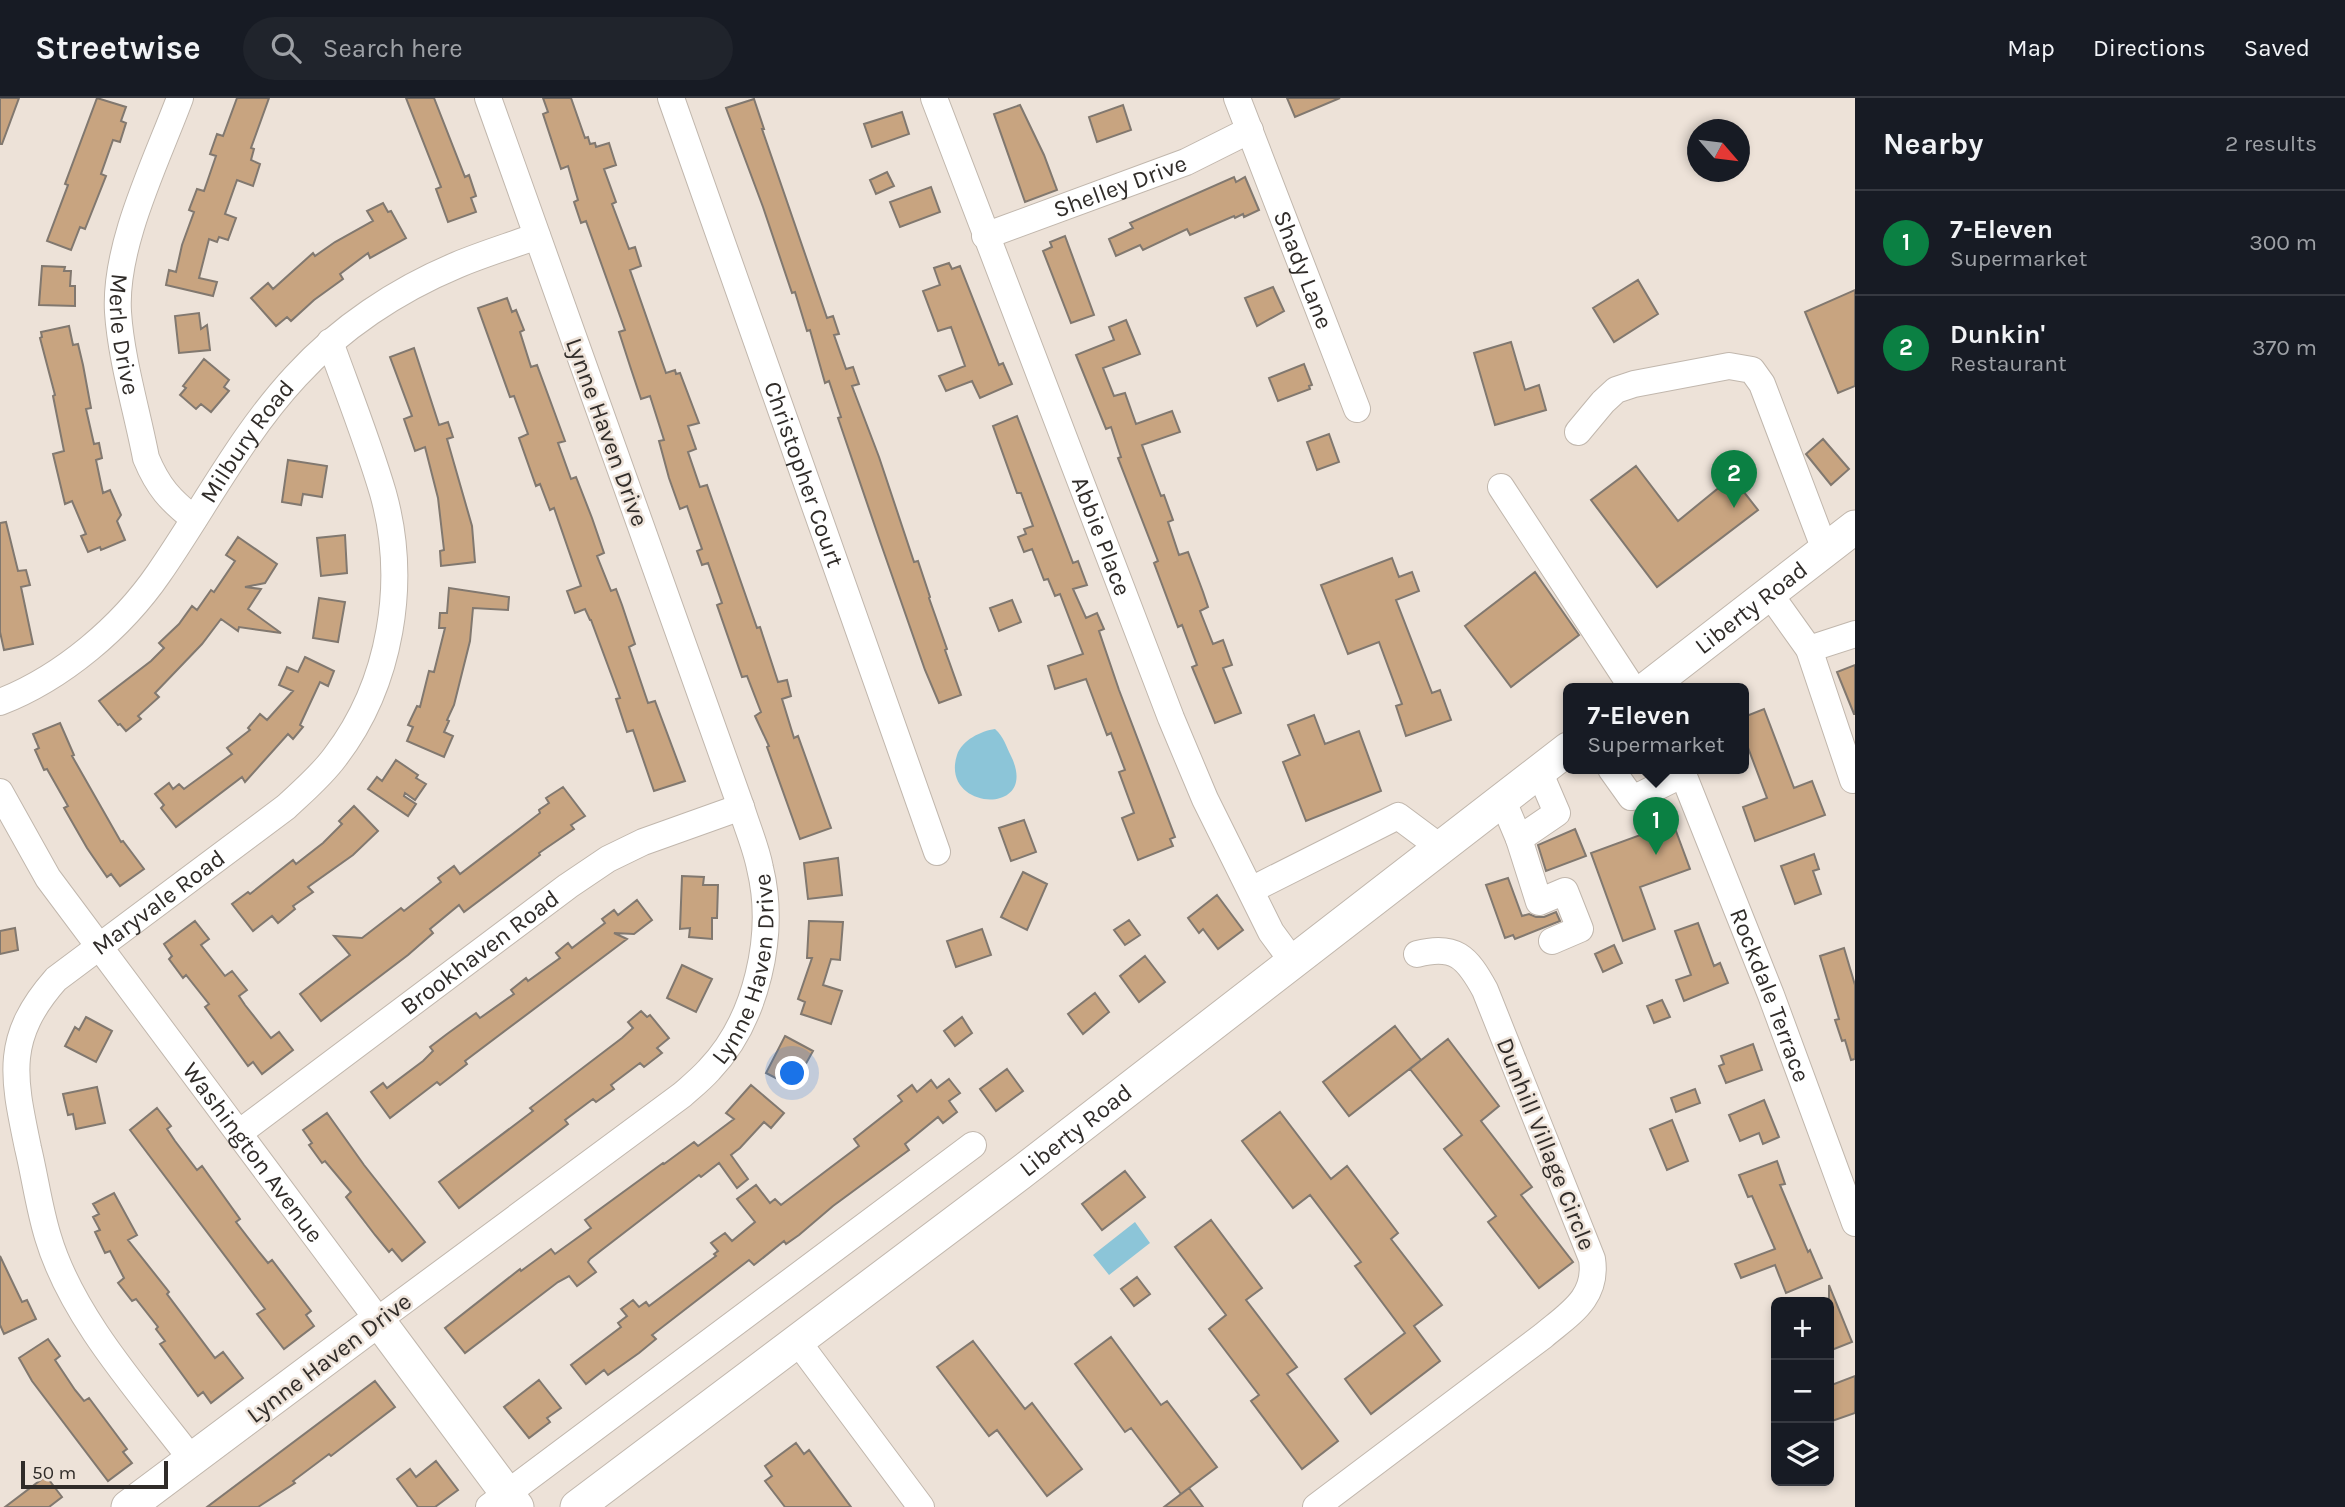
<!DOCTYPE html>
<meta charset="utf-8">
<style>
body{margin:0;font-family:Karla,sans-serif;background:#20242c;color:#f1f3f6}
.controls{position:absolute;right:21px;bottom:21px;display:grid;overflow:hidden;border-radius:10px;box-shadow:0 4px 10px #0003}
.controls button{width:63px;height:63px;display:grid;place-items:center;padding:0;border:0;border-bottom:2px solid #363941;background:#171b24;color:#f1f3f6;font:35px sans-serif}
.compass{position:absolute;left:1687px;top:21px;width:63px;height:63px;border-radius:50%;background:#171b24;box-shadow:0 4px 10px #0003;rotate:118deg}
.scale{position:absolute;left:21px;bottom:18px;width:147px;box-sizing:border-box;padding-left:7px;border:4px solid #302c29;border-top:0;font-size:19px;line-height:24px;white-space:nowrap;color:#302c29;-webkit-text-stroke:5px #ede2d8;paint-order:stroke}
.you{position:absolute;left:793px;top:976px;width:24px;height:24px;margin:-18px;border:5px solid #fff;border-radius:50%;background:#1a73e8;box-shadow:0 0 0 10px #1a73e833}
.badge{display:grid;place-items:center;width:46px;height:46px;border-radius:50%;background:#0b8043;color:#fff;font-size:23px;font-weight:700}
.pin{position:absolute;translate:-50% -58px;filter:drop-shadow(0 2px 4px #0008)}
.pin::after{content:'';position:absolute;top:37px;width:24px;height:21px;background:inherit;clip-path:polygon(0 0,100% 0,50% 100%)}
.popup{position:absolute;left:1563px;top:585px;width:186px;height:91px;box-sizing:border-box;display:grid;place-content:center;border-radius:10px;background:#171b24;filter:drop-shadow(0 2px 5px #0005);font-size:23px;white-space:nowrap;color:#9ea1a6}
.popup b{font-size:26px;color:#f1f3f6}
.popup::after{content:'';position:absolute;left:50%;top:100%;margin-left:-14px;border:14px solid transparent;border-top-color:#171b24}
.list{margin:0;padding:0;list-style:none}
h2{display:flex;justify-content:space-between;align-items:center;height:91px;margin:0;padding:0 28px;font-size:30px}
h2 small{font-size:23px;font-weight:400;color:#9ea1a6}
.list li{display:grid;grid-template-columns:46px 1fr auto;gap:21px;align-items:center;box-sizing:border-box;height:105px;padding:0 28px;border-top:2px solid #363941}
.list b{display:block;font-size:26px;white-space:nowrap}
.list p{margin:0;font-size:23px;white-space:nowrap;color:#9ea1a6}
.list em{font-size:23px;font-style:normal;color:#9ea1a6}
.icon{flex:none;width:38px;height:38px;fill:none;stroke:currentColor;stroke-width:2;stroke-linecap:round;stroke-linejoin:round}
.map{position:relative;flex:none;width:1855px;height:1409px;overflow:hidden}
header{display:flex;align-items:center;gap:42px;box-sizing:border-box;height:98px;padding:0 35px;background:#171b24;border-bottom:2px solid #363941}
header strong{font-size:33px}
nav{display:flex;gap:38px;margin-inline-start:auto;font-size:24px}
.search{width:490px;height:63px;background:#20242c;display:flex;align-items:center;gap:18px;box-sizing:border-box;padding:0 24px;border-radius:38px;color:#9ea1a6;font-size:26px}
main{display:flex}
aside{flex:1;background:#171b24}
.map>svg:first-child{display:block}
</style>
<header>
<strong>Streetwise</strong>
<div class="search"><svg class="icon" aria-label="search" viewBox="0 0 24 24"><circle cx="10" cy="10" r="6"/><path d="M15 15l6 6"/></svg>Search here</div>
<nav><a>Map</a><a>Directions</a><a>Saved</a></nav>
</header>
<main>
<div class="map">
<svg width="1855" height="1409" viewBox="0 0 1855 1409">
<rect width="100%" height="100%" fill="#ede2d8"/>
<path fill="#8cc5d8" d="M995 631C1004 639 1006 648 1011 658 1041 719 939 713 957 657 962 642 981 633 995 631Z
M1135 1124 1150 1145 1109 1177 1093 1157Z"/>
<path fill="#c8a480" stroke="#81786f" stroke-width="2" d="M0 0H19L2 46H0Z
M97 0 126 9 121 23 126 25 120 44 113 42 101 76 106 78 85 131 80 129 71 152 47 143 68 87 65 86Z
M237 0H269L251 50 254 51 251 62 260 66 253 88 237 82 225 116 236 120 228 142 219 139 217 144 209 141 199 180 217 184 213 198 166 187 169 172 176 174 182 147 194 114 189 112 197 91 204 93 216 58 210 56 217 36 223 38Z
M406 0H434L465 79 469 77 476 98 471 100 476 114 448 124 436 91 441 89Z
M543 0H571L585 40 588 39 590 46 595 45 596 49 609 45 616 67 604 71 616 104 612 106 629 151 635 149 641 168 630 172 666 275 675 272 676 276 680 275 699 325 688 328 696 351 688 354 700 389 707 387 757 530 760 529 778 584 787 582 791 598 782 601 794 640 798 638 831 730 800 741 767 649 769 648 755 618 761 614 747 578 742 579 717 507 722 505 708 465 702 467 697 453 702 451 687 408 680 411 669 380 659 343 664 342 650 298 641 301 631 271 619 234 625 232 586 123 581 125 574 104 578 102 568 68 561 71 543 16 548 14Z
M1287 0H1340L1295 19Z
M754 1 764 31H762L827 220 833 218 839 236 834 237 846 271 853 269 859 286 852 288 879 359 914 464 918 463 930 499 929 500 947 551 945 552 961 597 939 605 925 572 881 446 838 320 841 319 829 283 825 285 810 232 807 233 795 194 792 195 763 109 726 10Z
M1020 7 1044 57 1057 92 1025 104 994 16Z
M1123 7 1131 32 1097 44 1089 19Z
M902 14 909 36 872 49 864 26Z
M887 74 894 88 876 96 870 82Z
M1234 79 1236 84 1245 79 1259 112 1244 119 1243 116 1235 120 1234 118 1190 137 1187 131 1143 152 1140 147 1116 158 1109 141 1133 130 1130 125Z
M931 89 940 114 900 129 890 104Z
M383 105 388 114 391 113 406 140 370 160 368 155 340 176 343 181 314 202 291 223 287 219 276 228 251 200 268 185 273 191 313 155 315 158 335 144 373 123 367 113Z
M1065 138 1094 217 1071 225 1043 153 1052 149 1050 144Z
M949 165 952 171 960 168 999 267 1003 265 1012 286 980 300 972 283 946 293 939 278 965 268 951 229 938 233 923 193 940 187 934 170Z
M42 168 65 169 64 173H71L70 188H75V208L39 207Z
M1638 182 1658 216 1614 244 1593 210Z
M1273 189 1284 213 1257 228 1245 200Z
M1855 192V288L1838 295 1805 214Z
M507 200 512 214 516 212 524 232 520 234 531 269 537 267 565 343 558 345 571 381 576 379 592 420 604 455 597 458 611 493 616 491 622 507 635 546 629 549 648 605 655 603 685 683 654 693 633 632 627 634 616 601 620 600 591 522H590L585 511 575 515 567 493 581 488 554 410 550 412 540 386 536 388 519 340 528 336 514 298 510 299 478 210Z
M199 215 201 231 207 227 210 252 179 255 175 218Z
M1126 222 1140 256 1103 270 1114 298 1125 295 1136 326 1172 313 1180 334 1142 347 1161 398 1164 397 1173 422 1168 424 1179 457 1188 454 1203 494 1208 509 1200 513 1213 546 1223 542 1232 567 1223 570 1241 615 1215 625 1192 569 1197 567 1182 527 1178 529 1154 465 1158 463 1118 360 1121 359 1111 329 1106 331 1076 257 1114 242 1109 229Z
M69 228 73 247 78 246 83 267 91 310 86 311 94 346 99 345 102 360 96 362 103 395 110 392 121 417 117 423 125 442 101 452 100 449 88 454 81 438 86 436 72 403 65 406 53 356 64 353 53 298 55 297 40 240 42 239 41 234Z
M1511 244 1525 292 1539 287 1546 312 1495 327 1474 255Z
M414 250 439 327 448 324 453 339 447 341 472 428 475 464 441 468 440 453 444 452 438 400 425 349 415 353 404 321 412 318 390 259Z
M204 261 229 282 224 289 229 293 211 314 201 306 196 311 180 297 186 290 183 288Z
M1304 266 1312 287 1309 288 1310 291 1278 303 1269 280Z
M1017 318 1073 465 1078 463 1087 487 1073 491 1086 520 1097 515 1104 531 1099 533 1119 592 1175 739 1170 741 1173 748 1138 762 1122 720 1134 715 1119 674 1125 672 1111 635 1107 637 1086 581 1055 591 1048 568 1083 556 1060 496 1055 498 1048 481 1044 482 1032 451 1024 454 1018 439 1026 436 1024 431 1033 428 1021 395H1017L993 328Z
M1329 336 1339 364 1317 372 1307 344Z
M1823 341 1849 371 1831 387 1806 356Z
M288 362 327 368 322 399 303 396 301 407 282 404Z
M1636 368 1678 423 1732 379 1758 412 1657 489 1591 402Z
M6 424 18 473 26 472 30 487 21 489 33 546 4 552 0 534V425Z
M345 437 347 475 321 478 317 440Z
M238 439 277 466 265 485 245 489 261 491 248 511 281 535 239 529 238 533 221 521 202 546 155 595 159 599 138 618 141 621 126 633 120 626 118 627 99 603 151 563 164 550 159 545 179 526 192 508 197 512 211 492 214 494 235 463 226 457Z
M1392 460 1399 479 1412 474 1419 493 1396 502 1432 595 1440 592 1451 622 1406 638 1396 608 1402 606 1379 544 1348 556 1321 487Z
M1535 474 1579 537 1511 589 1465 528Z
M449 490 509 499 508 512 473 510 470 543 454 607 447 622 449 623 444 634 453 638 444 659 407 643 413 629 408 627 417 608 420 609 429 573 434 574 445 530H439L440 515H447Z
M319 500 345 504 338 544 313 540Z
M1012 502 1021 524 999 533 990 510Z
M305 559 334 573 328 588 320 584 300 627 303 629 293 641 288 636 245 684 242 679 176 729 161 710 164 707 155 696 169 685 173 691 179 686 184 691 232 656 227 650 250 632 248 630 260 616 267 622 293 593 279 587 287 569 298 574Z
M1855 567V616H1854L1837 574Z
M1764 611 1794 690 1812 683 1825 717 1755 743 1743 709 1767 700 1744 639V619Z
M1314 617 1325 646 1359 633 1381 693 1306 723 1283 664 1300 657 1288 627Z
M60 625 74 657 72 658 121 744 123 743 144 771 120 788 111 776 107 779 87 750 64 710 68 708 47 671 44 672 35 652 39 650 33 636Z
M396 662 418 677 416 680 426 686 415 702 405 695 404 698 416 706 408 718 368 691 377 679 382 683Z
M563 689 585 718 571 727 574 731 539 755 540 757 464 814 459 807 430 831 433 835 408 857 321 923 300 896 350 857 334 838 362 840 401 810 404 813 441 784 438 780 454 768 460 776 540 715 539 712 549 705 546 700Z
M354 708 378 733 353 757 308 789 313 794 293 808 295 811 278 825 272 818 253 833 232 806 248 794 250 796 293 762 296 766 323 745 342 726 339 723Z
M1024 722 1036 754 1011 763 999 730Z
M1673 725 1690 771 1640 789 1655 831 1623 843 1591 755Z
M1575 731 1586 758 1546 773 1538 747Z
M1814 756 1819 771 1813 773 1821 796 1795 806 1781 768Z
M838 760 842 797 808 801 804 765Z
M1023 774 1047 786 1027 832 1001 819Z
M682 778 704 779 703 787H718L717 820H712V841L689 839 690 830 680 831Z
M1508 780 1522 818 1529 816 1536 819H1544L1556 814 1560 823 1515 841 1513 837 1505 840 1486 787Z
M1217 797 1243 832 1218 851 1203 831 1199 835 1188 820Z
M637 802 652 822 634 836 614 835 627 841 465 963 467 966 440 987 437 984 390 1020 371 994 383 985 387 990 423 963 433 953 430 949 447 936 476 915 480 920 514 896 511 892 526 880 528 883 560 860 556 855 568 845 572 850 605 825 602 821 614 812 618 817Z
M1129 822 1140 837 1125 847 1114 832Z
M195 823 209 841 201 847 225 878 232 873 247 892 239 898 245 907 271 940 279 934 293 952 262 976 253 964 248 968 205 909 209 906 186 877 183 880 169 861 172 858 164 846Z
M809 823 843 824 840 862 831 861 823 887 842 893 831 926 801 916 805 904 798 901 812 860H807Z
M1698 825 1714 868 1720 865 1728 885 1684 903 1676 882 1691 877 1675 833Z
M15 830 18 852 0 856V833Z
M982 831 991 857 956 869 947 843Z
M1614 847 1622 865 1603 874 1595 856Z
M1844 850 1855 887V961L1851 962 1845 942 1842 943 1835 922 1839 921 1820 858Z
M1145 858 1165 884 1139 904 1120 878Z
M682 867 712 881 696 914 667 900Z
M1095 895 1109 914 1083 936 1068 916Z
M1662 902 1670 919 1654 925 1647 908Z
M641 913 647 919 650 917 669 940 657 950 662 955 644 969 640 965 611 987 614 991 596 1004 593 1001 565 1022 568 1026 459 1110 439 1084 533 1013 530 1010 622 940 633 930 628 924Z
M86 919 112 933 96 964 65 948 75 929 79 932Z
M962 919 972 935 955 948 944 933Z
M1395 928 1421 962 1349 1018 1323 984Z
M785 938 813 953 793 989 766 975Z
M1448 941 1499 1008 1481 1023 1532 1089 1521 1097 1573 1164 1539 1190 1488 1124 1496 1118 1444 1051 1462 1037 1410 971Z
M1753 946 1762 972 1726 985 1719 968 1724 966 1721 958Z
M1007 971 1023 993 996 1013 980 991Z
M949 981 960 995 949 1003 957 1014 943 1025 938 1019 905 1046 909 1052 833 1108 799 1137 786 1146 784 1143 754 1167 749 1162 652 1237 656 1241 639 1255 608 1277 604 1272 586 1286 571 1267 621 1229 618 1225 627 1218 621 1211 633 1202 639 1209 646 1204 649 1208 716 1158 714 1156 718 1153 711 1145 725 1135 732 1143 755 1124 737 1101 756 1087 770 1105 775 1101 781 1107 859 1048 854 1041 902 1003 898 998 912 987 917 994 931 982 937 990Z
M751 987 784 1015 771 1030 764 1024 740 1050 731 1057 748 1081 737 1090 719 1065 701 1079 699 1077 590 1161 588 1164 596 1174 577 1188 569 1178 558 1184 465 1255 445 1230 520 1171 521 1173 551 1151 555 1156 591 1130 585 1122 663 1065 664 1066 694 1044 698 1048 734 1021 726 1015Z
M97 989 105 1025 76 1031 73 1016 68 1017 63 996Z
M1695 991 1700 1005 1676 1014 1671 1000Z
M1764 1002 1779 1039 1763 1046 1759 1035 1740 1043 1729 1017Z
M157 1010 171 1028 167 1031 175 1043 197 1072 202 1068 240 1121 236 1124 259 1154 268 1165 272 1162 311 1213 306 1217 314 1228 284 1251 257 1216 265 1211 130 1032Z
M1280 1014 1331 1081 1347 1068 1398 1135 1391 1141 1442 1207 1414 1228 1440 1263 1371 1316 1345 1281 1405 1235 1355 1168 1361 1164 1310 1097 1293 1110 1242 1043Z
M327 1015 364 1067 425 1144 402 1163 392 1151 389 1154 375 1137 346 1099 351 1094 325 1063 322 1065 309 1047 312 1045 303 1032Z
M1672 1022 1688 1063 1667 1072 1650 1031Z
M1777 1063 1785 1086 1780 1087 1808 1154 1810 1152 1822 1180 1786 1195 1775 1167 1741 1180 1735 1166 1775 1151 1752 1098 1748 1099 1739 1077Z
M1125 1073 1145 1099 1102 1132 1082 1106Z
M114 1095 137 1137 128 1142 169 1194 167 1196 215 1260 223 1254 243 1280 211 1305 203 1294 198 1298 160 1246 165 1243 156 1231 158 1229 136 1201 132 1203 118 1185 124 1180 110 1153 105 1155 95 1134 100 1132 93 1119 99 1116 93 1106Z
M1211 1122 1262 1190 1246 1202 1297 1269 1287 1276 1338 1343 1302 1371 1251 1303 1259 1297 1209 1231 1226 1217 1175 1149Z
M0 1158 22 1204 27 1202 36 1221 4 1236 0 1227Z
M1137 1179 1150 1196 1134 1208 1121 1191Z
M1829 1187 1852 1244 1829 1253Z
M1111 1239 1161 1307 1167 1303 1217 1369 1181 1396 1131 1330 1125 1334 1075 1266Z
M48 1241 60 1258 55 1262 75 1292 84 1303 89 1300 127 1351 123 1354 132 1365 108 1383 32 1283 19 1260Z
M973 1243 1025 1311 1032 1305 1082 1371 1047 1398 997 1332 989 1338 937 1269Z
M1855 1278V1315L1832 1323 1829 1314V1288Z
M539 1282 561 1310 547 1320 550 1324 529 1340 504 1309Z
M375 1283 395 1309 331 1358 329 1356 293 1383 295 1385 258 1409H207Z
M796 1345 804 1356 809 1352 851 1409H785L765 1383 772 1378 765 1368Z
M436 1363 458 1392 435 1409H418L397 1381 410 1371 416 1379Z
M46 1378 62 1399 49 1409H5Z
M1189 1390 1203 1409H1164Z"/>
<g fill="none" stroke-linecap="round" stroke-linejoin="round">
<g stroke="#c1b7ad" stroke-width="28">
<g id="minor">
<path id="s1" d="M180 0C157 62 114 147 118 214 121 261 137 313 146 360 158 389 170 402 194 421"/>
<path id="s2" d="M671 0 937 754"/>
<path id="s3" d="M934 0 1171 620 1205 701 1271 834 1293 864"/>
<path id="s4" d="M1237 0 1357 311"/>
<path id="s5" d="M985 138 1186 64 1250 32"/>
<path d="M1578 334 1603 304 1616 292 1634 286 1729 268 1752 272 1762 286 1825 452"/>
<path d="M1501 389 1633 591"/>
<path d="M1769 495 1809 551 1853 682 1855 681"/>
<path d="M1809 551 1855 536"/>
<path id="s6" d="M0 604C62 580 122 529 159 475 204 410 242 336 296 278 340 230 397 192 457 167 483 156 510 148 537 138"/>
<path d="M1611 671 1631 699 1639 698 1683 676"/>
<path id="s7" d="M1681 671 1771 897 1855 1125"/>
<path id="s8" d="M0 694 48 780 378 1222 682 997C691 989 701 981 709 972 757 922 776 836 760 770 756 749 747 729 741 709L488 0"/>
<path d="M1503 703 1519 741 1539 804 1565 793 1580 831 1552 843"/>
<path d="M1519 741 1557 715 1539 673"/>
<path d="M1251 792 1398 718 1441 750"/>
<path id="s9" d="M239 1035 568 788 608 761 643 744 741 709"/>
<path d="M798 1244 921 1409"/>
<path id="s10" d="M192 1362C141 1295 72 1220 48 1139 39 1110 35 1079 28 1050 13 978 4 940 56 881L286 709C303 693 321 678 335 659 391 586 408 484 383 395 368 344 348 294 330 244"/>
<path d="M489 1409 973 1047"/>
<path d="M1316 1409 1543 1238C1569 1216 1598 1200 1592 1161L1485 892C1467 859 1455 846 1417 856"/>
</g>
</g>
<g stroke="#c1b7ad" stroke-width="35">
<g id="major">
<path id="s11" d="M1646 591 1855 429"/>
<path d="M128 1409 378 1222 517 1409"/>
<path id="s12" d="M577 1409 1019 1076 1568 651"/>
</g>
</g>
<use href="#minor" stroke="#fff" stroke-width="26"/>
<use href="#major" stroke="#fff" stroke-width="33"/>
</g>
<g text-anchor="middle" stroke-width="5" stroke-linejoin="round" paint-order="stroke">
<g font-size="24" fill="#302c29" stroke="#ede2d8">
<text dy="8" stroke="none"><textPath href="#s5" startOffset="144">Shelley Drive</textPath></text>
<text dy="8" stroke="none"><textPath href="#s4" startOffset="184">Shady Lane</textPath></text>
<text dy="8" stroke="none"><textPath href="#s1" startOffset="247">Merle Drive</textPath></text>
<text transform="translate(607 334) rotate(70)" y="8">Lynne Haven Drive</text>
<text dy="8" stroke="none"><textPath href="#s6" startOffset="366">Milbury Road</textPath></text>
<text dy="8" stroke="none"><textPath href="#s2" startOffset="399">Christopher Court</textPath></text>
<text dy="8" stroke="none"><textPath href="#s3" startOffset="469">Abbie Place</textPath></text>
<text dy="8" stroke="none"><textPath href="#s11" startOffset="133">Liberty Road</textPath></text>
<text dy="8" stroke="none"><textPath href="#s10" startOffset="667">Maryvale Road</textPath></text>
<text dy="8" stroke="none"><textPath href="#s9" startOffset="301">Brookhaven Road</textPath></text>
<text dy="8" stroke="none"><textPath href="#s8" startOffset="1176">Lynne Haven Drive</textPath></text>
<text dy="8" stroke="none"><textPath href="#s7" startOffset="243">Rockdale Terrace</textPath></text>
<text dy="8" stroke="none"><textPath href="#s12" startOffset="625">Liberty Road</textPath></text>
<text transform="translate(1546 1046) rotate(68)" y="8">Dunhill Village Circle</text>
<text dy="8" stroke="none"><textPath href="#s8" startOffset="441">Washington Avenue</textPath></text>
<text transform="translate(329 1260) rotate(-37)" y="8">Lynne Haven Drive</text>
</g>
</g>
</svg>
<div class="controls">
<button>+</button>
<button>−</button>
<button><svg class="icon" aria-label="layers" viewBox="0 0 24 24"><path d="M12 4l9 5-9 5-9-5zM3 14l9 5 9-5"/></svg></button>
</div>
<svg class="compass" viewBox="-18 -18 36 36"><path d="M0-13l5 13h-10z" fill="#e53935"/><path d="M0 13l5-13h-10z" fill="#9ea1a6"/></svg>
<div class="scale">50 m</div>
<div class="you"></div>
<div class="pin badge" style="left:1656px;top:757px">1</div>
<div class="popup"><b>7-Eleven</b>Supermarket</div>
<div class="pin badge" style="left:1734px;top:410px">2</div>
</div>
<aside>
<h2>Nearby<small>2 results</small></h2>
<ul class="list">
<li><span class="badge">1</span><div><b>7-Eleven</b><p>Supermarket</p></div><em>300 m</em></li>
<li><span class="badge">2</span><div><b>Dunkin'</b><p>Restaurant</p></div><em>370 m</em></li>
</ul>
</aside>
</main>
